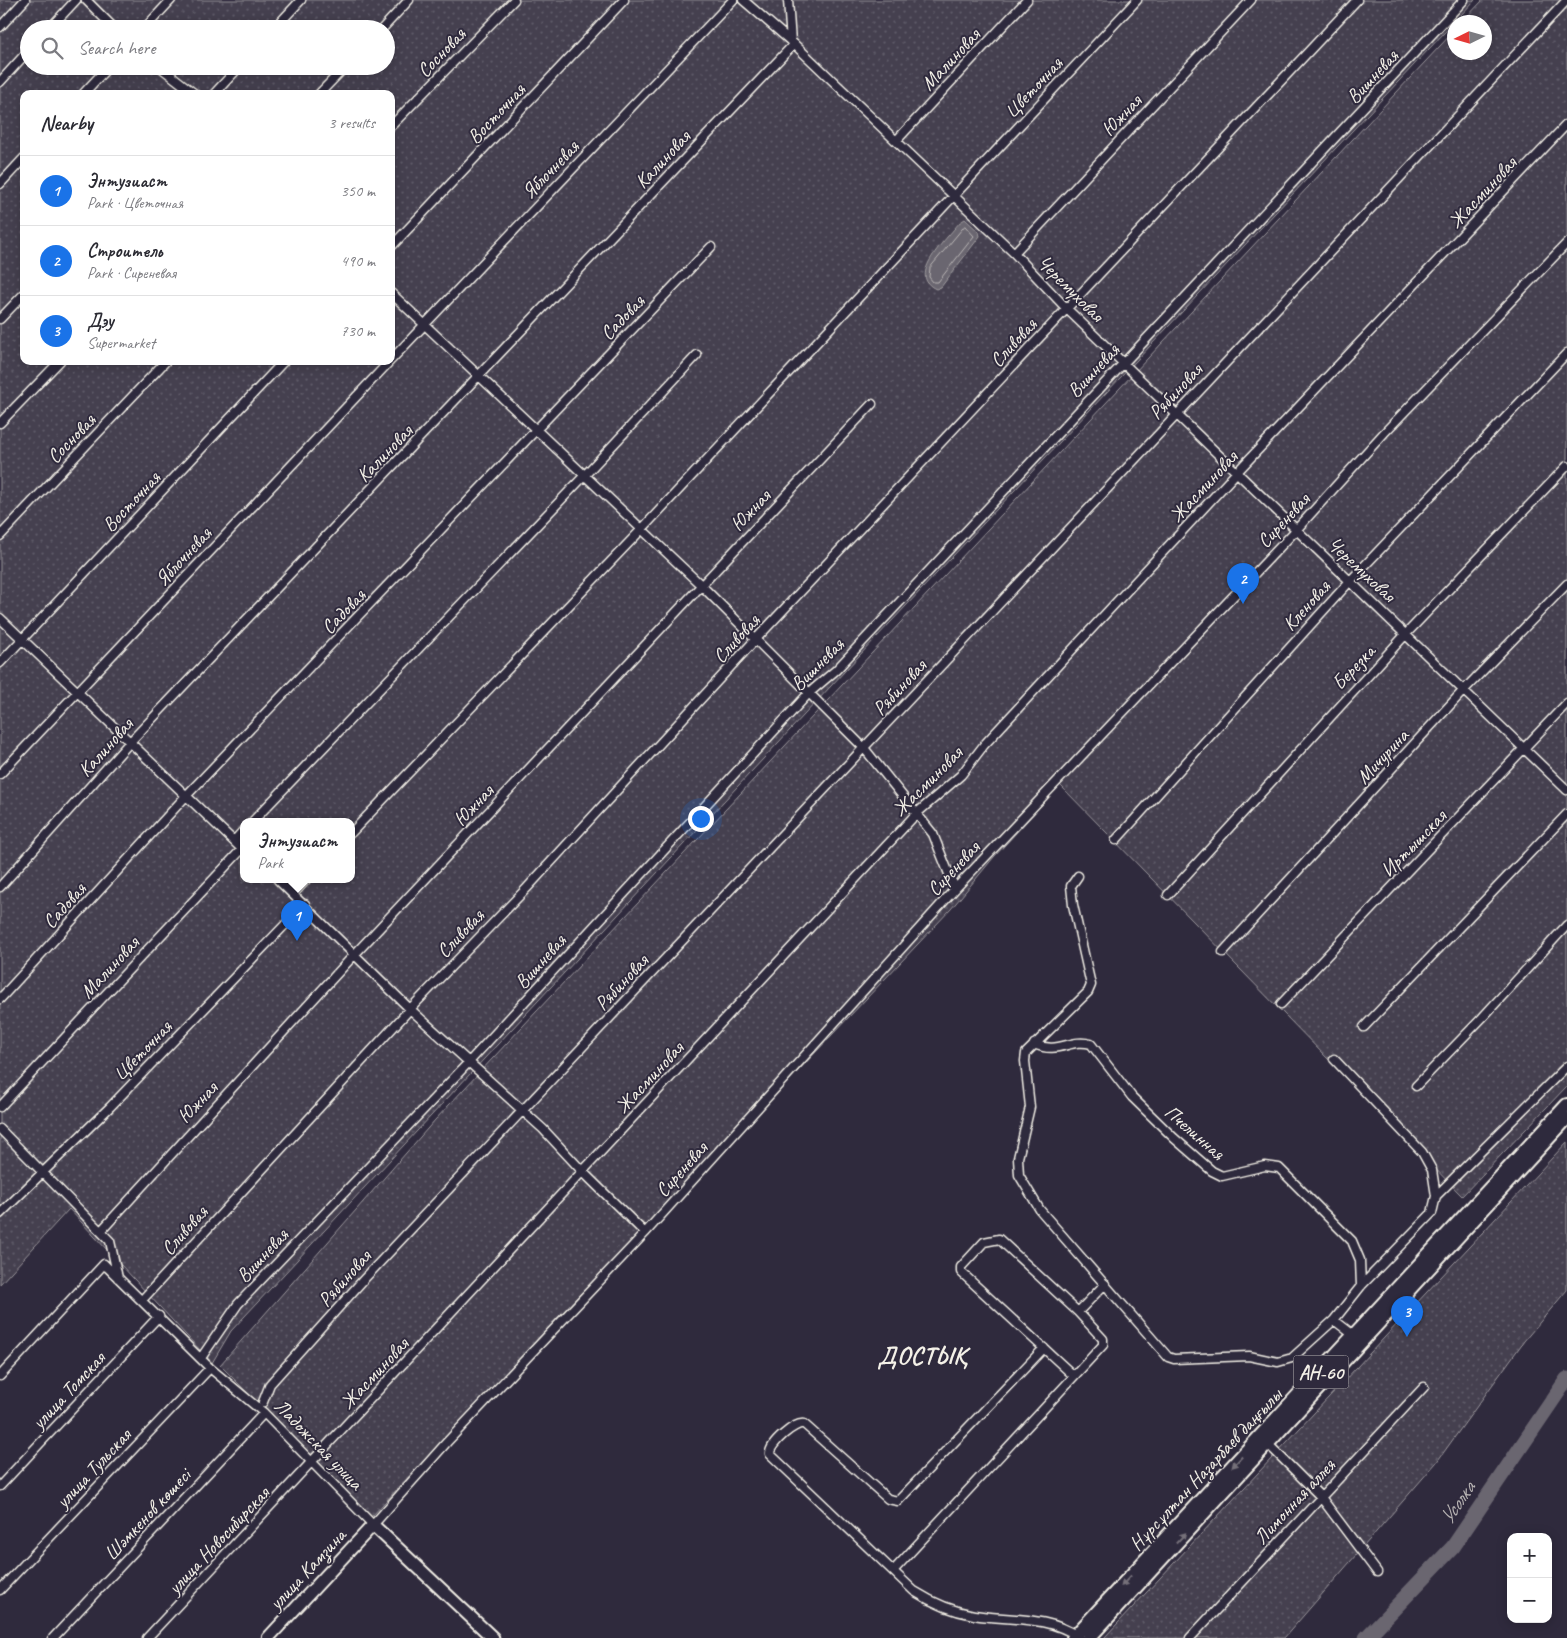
<!DOCTYPE html>
<meta charset="utf-8">
<style>
body{margin:0;font-family:Caveat,sans-serif;background:#f2f2f3;color:#2b2b33}
.controls{position:absolute;right:15px;bottom:15px;display:grid;overflow:hidden;border-radius:10px;box-shadow:0 2px 12px #0003}
.controls button{width:45px;height:45px;display:grid;place-items:center;padding:0;border:0;border-bottom:1px solid #e1e1e2;background:#fff;color:#2b2b33;font:25px sans-serif}
.compass{position:absolute;left:1447px;top:15px;width:45px;height:45px;border-radius:50%;background:#fff;box-shadow:0 2px 12px #0003;rotate:265deg}
.you{position:absolute;left:700px;top:818px;width:18px;height:18px;margin:-12px;border:4px solid #fff;border-radius:50%;background:#1a73e8;box-shadow:0 0 0 8px #1a73e833}
.badge{display:grid;place-items:center;width:32px;height:32px;border-radius:50%;background:#1a73e8;color:#fff;font-size:16px;font-weight:700}
.pin{position:absolute;translate:-50% -41px;filter:drop-shadow(0 1px 2px #0008)}
.pin::after{content:'';position:absolute;top:26px;width:18px;height:15px;background:inherit;clip-path:polygon(0 0,100% 0,50% 100%)}
.popup{position:absolute;left:240px;top:818px;width:115px;height:65px;box-sizing:border-box;display:grid;place-content:center;border-radius:10px;background:#fff;filter:drop-shadow(0 1px 4px #0005);font-size:16px;white-space:nowrap;color:#7c7c81}
.popup b{font-size:19px;color:#2b2b33}
.popup::after{content:'';position:absolute;left:50%;top:100%;margin-left:-10px;border:10px solid transparent;border-top-color:#fff}
.list{margin:0;padding:0;list-style:none}
h2{display:flex;justify-content:space-between;align-items:center;height:65px;margin:0;padding:0 20px;font-size:21px}
h2 small{font-size:16px;font-weight:400;color:#7c7c81}
.list li{display:grid;grid-template-columns:32px 1fr auto;gap:15px;align-items:center;box-sizing:border-box;height:70px;padding:0 20px;border-top:1px solid #e1e1e2}
.list b{display:block;font-size:19px;white-space:nowrap}
.list p{margin:0;font-size:16px;white-space:nowrap;color:#7c7c81}
.list em{font-size:16px;font-style:normal;color:#7c7c81}
.icon{flex:none;width:28px;height:28px;fill:none;stroke:currentColor;stroke-width:2;stroke-linecap:round;stroke-linejoin:round}
.map{position:relative;flex:none;width:1567px;height:1638px;overflow:hidden}
.search{position:absolute;background:#fff;box-shadow:0 2px 12px #0003;left:20px;top:20px;width:375px;height:55px;display:flex;align-items:center;gap:12px;box-sizing:border-box;padding:0 18px;border-radius:28px;color:#7c7c81;font-size:19px}
.panel{position:absolute;background:#fff;box-shadow:0 2px 12px #0003;left:20px;top:90px;width:375px;height:275px;border-radius:10px}
.map>svg:first-child{display:block}
</style>
<div class="map">
<svg width="1567" height="1638" viewBox="0 0 1567 1638">
<defs>
<pattern id="green-dots" width="8" height="8" patternUnits="userSpaceOnUse" patternTransform="scale(1.25)"><rect width="8" height="8" fill="#454050"/><path d="M2 2h.1M6 6h.1" fill="none" stroke="#605c69" stroke-width="1.8" stroke-linecap="round"/></pattern>
</defs>
<rect width="100%" height="100%" fill="#2f2a3d"/>
<filter id="ink" filterUnits="userSpaceOnUse"><feTurbulence type="fractalNoise" baseFrequency=".02" numOctaves="2"/><feDisplacementMap in="SourceGraphic" scale="10" xChannelSelector="R" yChannelSelector="G"/><feConvolveMatrix kernelMatrix="1 2 1 2 8 2 1 2 1" color-interpolation-filters="sRGB"/></filter>
<g filter="url(#ink)">
<path fill="url(#green-dots)" stroke="#9c989c" fill-rule="evenodd" d="M0 0H1475L844 672 231 1331 212 1363 69 1209 0 1284ZM29 29H386V66H29ZM24 94H391V361H24ZM243 822H351V880H243Z
M1483 0H1567V1086L1462 1196 1060 785 994 857 951 909 645 1233 579 1295 371 1517 220 1365 435 1120 1454 31V52H1484V22H1462Z
M1567 1142V1290L1524 1341 1436 1463 1284 1638H1104Z"/>
<path fill="#6a6670" stroke="#a19ea0" d="M965 219 979 232 980 236 941 287 936 289C906 276 947 239 959 223Z"/>
<g fill="none" stroke-linecap="round" stroke-linejoin="round">
<path stroke="#bdb9b8" stroke-width="1" d="M965 226 974 236 938 282H933L929 277 930 268Z"/>
<path stroke="#6a6670" stroke-width="15" d="M1366 1638 1453 1547 1567 1379"/>
<g stroke="#f4f1e8" stroke-width="11">
<path id="street" d="M86 0 115 29
M743 0 794 44 1014 253 1067 309 1567 790
M788 0 791 42
M0 27 25 0
M49 29 76 0
M144 29 171 0
M274 29 301 0
M382 29 409 0
M159 66 195 94
M0 82 29 50
M83 94 109 66
M214 94 240 66
M319 94 346 66
M391 126 514 0
M896 141 1027 0
M0 184 24 158
M391 247 624 0
M1014 253 1251 0
M391 293 701 585 864 748 933 834 955 889
M0 319 24 294
M391 360 733 0
M0 423 60 361
M0 536 166 361
M0 618 243 850
M0 663 284 361
M0 774 390 361
M252 822 585 475 697 355
M351 833 642 529 1137 0
M1116 840 1351 580 1567 353
M234 841 243 831
M1078 876 1071 886 1073 905 1091 985 1088 992 1026 1053 1025 1061 1030 1107 1018 1158 1019 1175 1040 1210 1168 1357 1174 1359 1249 1356 1278 1362 1292 1358 1334 1320 1361 1286 1432 1213 1436 1196 1567 1066
M278 880 410 1009 543 1129 583 1172 645 1233
M0 887 130 742 794 44
M294 893 306 880
M1168 895 1406 634 1567 466
M1223 952 1463 691 1567 584
M0 999 186 796 711 247
M1281 1004 1567 703
M1364 1027 1567 814
M1034 1044C1059 1055 1070 1038 1091 1044L1132 1097 1174 1138 1212 1171 1222 1176 1265 1166 1279 1168 1352 1241 1360 1260 1361 1286
M1334 1059 1422 1152 1432 1170 1436 1196
M1416 1086 1482 1018 1567 925
M0 1107 242 849
M0 1129 110 1241 118 1278
M0 1214 110 1107 305 904
M101 1231 354 955 872 404
M142 1300 410 1009 527 888 756 639 1357 0
M1078 1312 1105 1284
M1334 1320 1356 1337
M1044 1348 898 1501 888 1499 804 1424C795 1422 769 1444 770 1454L914 1591C933 1603 951 1611 974 1615 1010 1621 1046 1615 1079 1637
M201 1358 238 1304 469 1062 809 693 836 670 1464 0
M0 1376 104 1264 210 1368 264 1413 373 1525 447 1442 645 1233 955 889 1296 530 1384 433 1567 243
M263 1402 270 1384 365 1278 1567 0
M1268 1444 1320 1496 1377 1572
M0 1486 159 1316
M893 1571 1103 1345V1339L1078 1312 999 1239 984 1242 961 1267V1272L1074 1376
M0 1590 210 1368
M53 1638 264 1413
M147 1638 917 813 961 775 984 745 1237 472 1567 124
M1190 1638 1424 1387"/>
</g>
<g stroke="#f4f1e8" stroke-width="15">
<path id="secondary" d="M268 1638 373 1525 493 1638"/>
</g>
<g stroke="#f4f1e8" stroke-width="16">
<path id="primary" d="M1073 1638 1567 1105
M1089 1638 1567 1118"/>
</g>
<use href="#street" stroke="#2f2a3d" stroke-width="8"/>
<use href="#secondary" stroke="#2f2a3d" stroke-width="11"/>
<use href="#primary" stroke="#2f2a3d" stroke-width="12"/>
</g>
<defs><path id="oneway-solid" d="M-6-.8H1V-3.2L6.5 0L1 3.2V.8H-6Z" transform="scale(1.25)"/></defs>
<g fill="#747079">
<use href="#oneway-solid" transform="translate(1237 1462) rotate(133)"/>
<use href="#oneway-solid" transform="translate(1181 1538) rotate(-47)"/>
<use href="#oneway-solid" transform="translate(1126 1581) rotate(133)"/>
</g>
</g>
<g text-anchor="middle" stroke-width="4" stroke-linejoin="round" paint-order="stroke">
<rect fill="#2f2a3d" stroke="#b9b5b5" stroke-width="1" x="1293.5" y="1355.5" width="55" height="33" rx="4"/>
<g font-size="19" font-weight="bold" fill="#f4f1e8">
<text x="1321" y="1379">АН-60</text>
</g>
<g font-size="20" fill="#f4f1e8" stroke="#2f2a3d">
<text transform="translate(441 52) rotate(-46)" y="7">Сосновая</text>
<text transform="translate(950 59) rotate(-47)" y="7">Малиновая</text>
<text transform="translate(1372 76) rotate(-47)" y="7">Вишневая</text>
<text transform="translate(1033 87) rotate(-47)" y="7">Цветочная</text>
<text transform="translate(496 113) rotate(-47)" y="7">Восточная</text>
<text transform="translate(1121 115) rotate(-47)" y="7">Южная</text>
<text transform="translate(662 159) rotate(-47)" y="7">Калиновая</text>
<text transform="translate(550 169) rotate(-46)" y="7">Яблочневая</text>
<text transform="translate(1482 192) rotate(-47)" y="7">Жасминовая</text>
<text transform="translate(1071 288) rotate(45)" y="7">Черемуховая</text>
<text transform="translate(622 317) rotate(-46)" y="7">Садовая</text>
<text transform="translate(1013 342) rotate(-47)" y="7">Сливовая</text>
<text transform="translate(1093 370) rotate(-47)" y="7">Вишневая</text>
<text transform="translate(1175 391) rotate(-47)" y="7">Рябиновая</text>
<text transform="translate(71 438) rotate(-46)" y="7">Сосновая</text>
<text transform="translate(384 453) rotate(-46)" y="7">Калиновая</text>
<text transform="translate(1203 486) rotate(-47)" y="7">Жасминовая</text>
<text transform="translate(131 501) rotate(-47)" y="7">Восточная</text>
<text transform="translate(750 510) rotate(-47)" y="7">Южная</text>
<text transform="translate(1283 520) rotate(-47)" y="7">Сиреневая</text>
<text transform="translate(183 556) rotate(-47)" y="7">Яблочневая</text>
<text transform="translate(1362 569) rotate(43)" y="7">Черемуховая</text>
<text transform="translate(1306 605) rotate(-48)" y="7">Кленовая</text>
<text transform="translate(343 611) rotate(-46)" y="7">Садовая</text>
<text transform="translate(736 638) rotate(-47)" y="7">Сливовая</text>
<text transform="translate(817 664) rotate(-45)" y="7">Вишневая</text>
<text transform="translate(1353 667) rotate(-47)" y="7">Березка</text>
<text transform="translate(899 687) rotate(-47)" y="7">Рябиновая</text>
<text transform="translate(105 747) rotate(-48)" y="7">Калиновая</text>
<text transform="translate(1382 756) rotate(-47)" y="7">Мичурина</text>
<text transform="translate(927 781) rotate(-45)" y="7">Жасминовая</text>
<text transform="translate(473 805) rotate(-47)" y="7">Южная</text>
<text transform="translate(1413 843) rotate(-46)" y="7">Иртышская</text>
<text transform="translate(953 868) rotate(-47)" y="7">Сиреневая</text>
<text transform="translate(64 905) rotate(-48)" y="7">Садовая</text>
<text transform="translate(460 933) rotate(-46)" y="7">Сливовая</text>
<text transform="translate(540 961) rotate(-48)" y="7">Вишневая</text>
<text transform="translate(109 967) rotate(-47)" y="7">Малиновая</text>
<text transform="translate(621 982) rotate(-47)" y="7">Рябиновая</text>
<text transform="translate(142 1050) rotate(-46)" y="7">Цветочная</text>
<text transform="translate(649 1077) rotate(-47)" y="7">Жасминовая</text>
<text transform="translate(197 1102) rotate(-47)" y="7">Южная</text>
<text transform="translate(1195 1132) rotate(41)" y="7">Пчелинная</text>
<text transform="translate(681 1169) rotate(-48)" y="7">Сиреневая</text>
<text transform="translate(184 1230) rotate(-48)" y="7">Сливовая</text>
<text transform="translate(262 1255) rotate(-47)" y="7">Вишневая</text>
<text transform="translate(344 1278) rotate(-48)" y="7">Рябиновая</text>
<text transform="translate(374 1373) rotate(-47)" y="7">Жасминовая</text>
<text transform="translate(68 1390) rotate(-47)" y="7">улица Томская</text>
<text transform="translate(319 1444) rotate(46)" y="7">Ладожская улица</text>
<text transform="translate(93 1468) rotate(-47)" y="7">улица Тульская</text>
<text transform="translate(1205 1469) rotate(-47)" y="7">Нұрсұлтан Назарбаев даңғылы</text>
<text transform="translate(1294 1501) rotate(-47)" y="7">Лимонная аллея</text>
<text transform="translate(147 1514) rotate(-47)" y="7">Шәмкенов көшесі</text>
<text transform="translate(218 1540) rotate(-47)" y="7">улица Новосибирская</text>
<text transform="translate(307 1569) rotate(-47)" y="7">улица Камзина</text>
</g>
<g font-size="21" font-style="italic" fill="#b6b2b2" stroke="#2f2a3d">
<text transform="translate(1457 1503) rotate(-56)" y="7">Усолка</text>
</g>
<g font-size="25" font-weight="bold" letter-spacing="1" fill="#f4f1e8" stroke="#2f2a3d">
<text x="923" y="1364">ДОСТЫҚ</text>
</g>
</g>
</svg>
<div class="controls">
<button>+</button>
<button>−</button>
</div>
<svg class="compass" viewBox="-18 -18 36 36"><path d="M0-13l5 13h-10z" fill="#e53935"/><path d="M0 13l5-13h-10z" fill="#7c7c81"/></svg>
<div class="you"></div>
<div class="pin badge" style="left:297px;top:941px">1</div>
<div class="popup"><b>Энтузиаст</b>Park</div>
<div class="pin badge" style="left:1243px;top:604px">2</div>
<div class="pin badge" style="left:1407px;top:1337px">3</div>
<div class="search"><svg class="icon" aria-label="search" viewBox="0 0 24 24"><circle cx="10" cy="10" r="6"/><path d="M15 15l6 6"/></svg>Search here</div>
<section class="panel">
<h2>Nearby<small>3 results</small></h2>
<ul class="list">
<li><span class="badge">1</span><div><b>Энтузиаст</b><p>Park · Цветочная</p></div><em>350 m</em></li>
<li><span class="badge">2</span><div><b>Строитель</b><p>Park · Сиреневая</p></div><em>490 m</em></li>
<li><span class="badge">3</span><div><b>Дэу</b><p>Supermarket</p></div><em>730 m</em></li>
</ul>
</section>
</div>
